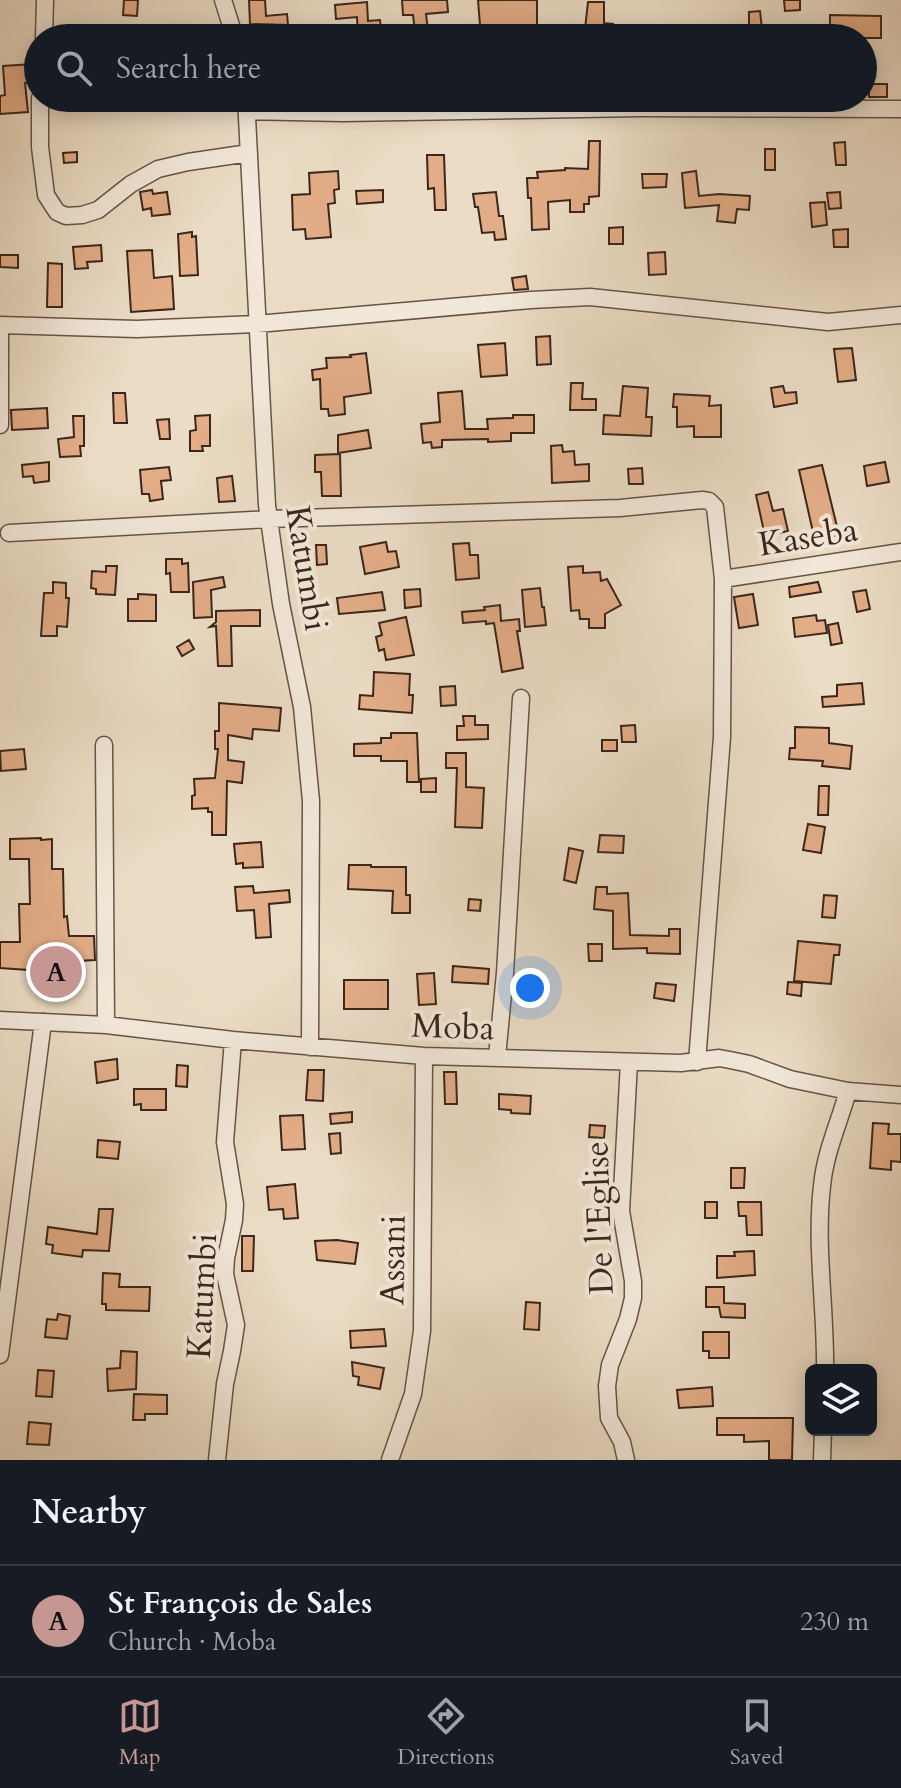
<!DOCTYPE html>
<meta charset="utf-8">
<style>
body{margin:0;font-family:Cardo,serif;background:#242831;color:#f1f3f6}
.controls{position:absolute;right:24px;bottom:24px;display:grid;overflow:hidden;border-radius:12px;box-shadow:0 4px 20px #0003}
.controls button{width:72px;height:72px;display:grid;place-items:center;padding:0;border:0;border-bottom:2px solid #363941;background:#171b24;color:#f1f3f6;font:40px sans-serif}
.you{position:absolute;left:530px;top:988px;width:28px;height:28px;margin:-20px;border:6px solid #fff;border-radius:50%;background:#1a73e8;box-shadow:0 0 0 12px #1a73e833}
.badge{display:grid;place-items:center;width:52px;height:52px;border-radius:50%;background:#c59692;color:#111;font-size:26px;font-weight:700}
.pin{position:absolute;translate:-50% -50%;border:4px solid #fff;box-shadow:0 2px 8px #0006}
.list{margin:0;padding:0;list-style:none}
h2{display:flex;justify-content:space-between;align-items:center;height:104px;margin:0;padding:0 32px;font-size:34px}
h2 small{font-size:26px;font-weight:400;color:#9ea1a6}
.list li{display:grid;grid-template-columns:52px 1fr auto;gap:24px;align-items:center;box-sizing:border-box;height:112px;padding:0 32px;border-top:2px solid #363941}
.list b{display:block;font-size:30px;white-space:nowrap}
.list p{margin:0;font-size:26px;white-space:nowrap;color:#9ea1a6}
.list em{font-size:26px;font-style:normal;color:#9ea1a6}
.icon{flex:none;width:44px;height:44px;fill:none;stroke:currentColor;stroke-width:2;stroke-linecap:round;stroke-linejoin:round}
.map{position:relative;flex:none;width:901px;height:1460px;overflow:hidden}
.search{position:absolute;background:#171b24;box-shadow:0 4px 20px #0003;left:24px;right:24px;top:24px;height:88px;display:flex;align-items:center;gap:20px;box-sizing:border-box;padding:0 28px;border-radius:44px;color:#9ea1a6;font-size:30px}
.sheet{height:216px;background:#171b24}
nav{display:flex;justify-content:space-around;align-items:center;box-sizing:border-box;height:112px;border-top:2px solid #363941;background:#171b24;font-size:22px;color:#9ea1a6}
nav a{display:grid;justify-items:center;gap:4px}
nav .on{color:#c59692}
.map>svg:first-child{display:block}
</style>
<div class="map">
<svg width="901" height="1460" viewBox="0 0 901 1460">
<rect width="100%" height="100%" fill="#ebdcc5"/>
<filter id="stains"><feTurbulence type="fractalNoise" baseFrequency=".0025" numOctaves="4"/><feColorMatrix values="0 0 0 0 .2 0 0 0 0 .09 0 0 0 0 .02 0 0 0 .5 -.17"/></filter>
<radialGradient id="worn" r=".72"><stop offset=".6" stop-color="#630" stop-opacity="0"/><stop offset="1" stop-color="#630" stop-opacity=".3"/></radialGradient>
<path fill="#e3ad87" stroke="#3b261b" stroke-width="2" d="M124 0H138L137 16 123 15Z
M249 0H265L266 16 287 14 288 25 250 24Z
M402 0H447L448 12 426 14 428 30 415 32 413 15H403Z
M478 0H537V32H508L509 38H481Z
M784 0H800V10L785 11Z
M367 2 368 21 380 20 382 38H358L357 17 336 19 335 5Z
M588 2H604V23L613 24 611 38H584Z
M760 11 763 38H749V12Z
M830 15 881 16V38H799L798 28 830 26Z
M706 26 707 38H668V30Z
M33 64 34 82 25 83 28 112 0 114V96L5 95 3 66Z
M869 84H887V97H869Z
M589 141H600L599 196 589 197V204H584V212H570V200L548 202 549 229 532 230 531 198H528L527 178H538L537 172 565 170V168L588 169Z
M845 142 846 165H836L834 143Z
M765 149H775V170H765Z
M77 152V162L64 163 63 153Z
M427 155H444L446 210H435L434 188 428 189Z
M338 171 339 189 334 190 335 203 328 204 331 237 306 239 305 229 293 230 292 195 310 194 309 173Z
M696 171 699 196 719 194 750 196 749 210 737 209 735 223 717 221 719 205 685 208 682 173Z
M642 174H667L666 187 643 188Z
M152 190 153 194 167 192 170 214 152 216 151 208 143 210 140 192Z
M383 190V202L357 204 356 191Z
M496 192 499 216H503L506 239 495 240 494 232 482 233 478 207H475L473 194Z
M840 192 841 208 829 209 827 193Z
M825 202 827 225 812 227 810 203Z
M623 227V244H609V228Z
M848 229V247H834L833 230Z
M192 232V237L196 236 198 275 180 276 178 234Z
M101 245 102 261 87 262 88 268 75 269 73 247Z
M152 250 154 278 172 276 174 309 131 312 127 251Z
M665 252 666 274 649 275 648 253Z
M0 255H18V268L0 267Z
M48 263 62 264V307H47Z
M526 276 528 289 514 290 512 278Z
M550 336 551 364 537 365 536 337Z
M505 343 507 375 481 377 478 345Z
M852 348 856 380 838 382 834 349Z
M366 353 371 393 344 397 345 414 329 416 328 409H321L320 379 313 380 312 370 327 368 326 358 351 357 350 355Z
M571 383H583L582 399H596V410H570Z
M623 386 648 388 646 417H652L651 436 603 434 604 415 620 416Z
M783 386 785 393 796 392 797 403 774 407 771 388Z
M462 391 465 429H488L487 419 513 418V415H534V433H511V441L488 442V439L442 440V447L432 448 431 442 423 443 421 424 440 422 438 393Z
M113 393H125L127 423H114Z
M674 394 710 396 709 406 721 405V437H694V426L677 427V407H673Z
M47 408 48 428 12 430 11 410Z
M210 415V446H202L203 451H190V431L196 430 195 416Z
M73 416H84V446H80L81 456 60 457 58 439 74 437Z
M169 419 170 439H160L157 420Z
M368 430 371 448 338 453V435Z
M562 445 563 452 574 451 575 465 589 464V481L552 483 551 446Z
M340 454 341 496H322L321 472H315V455Z
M49 462V481L34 483 33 476 23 477 22 465Z
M885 462 889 482 867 486 864 466Z
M822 465 839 535 815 541 799 470Z
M169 467 171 480 161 481 163 499 150 501 149 494H142L140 470Z
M642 468 643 484H629L628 469Z
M232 476 235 501 219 502 217 478Z
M768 492 773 511 783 509 788 531 765 536 756 495Z
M386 542 388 552 396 551 399 567 365 574 360 547Z
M469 543 470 555H478L479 578 456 580 453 544Z
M316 545H326L327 564 317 565Z
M166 559H182V564L188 563 189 592H171L170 573 166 574Z
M106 566H117L115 595 96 594V589L91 588 92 571 106 572Z
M583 566V573L600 572 601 581 607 579 621 605 605 614V628H589V619H580L579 610 571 611 568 567Z
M223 577 225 587 211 590 212 617 194 618 193 582Z
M53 582 66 583V598H69L67 627 57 626V636H41L44 593H53Z
M818 582 821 592 790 597 789 587Z
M540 588 542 607H544L546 625 525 627 522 590Z
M420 589 421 606 405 608 404 590Z
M866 590 870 609 857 612 853 592Z
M382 592 385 610 339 614 337 598Z
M138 594 156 595V621H128V599H138Z
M753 594 758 625 739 628 734 597Z
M500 605 501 621 519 619 520 631H517L523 668 502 672 494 623 486 624V621L463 623 462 612 485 610 484 607Z
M260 610V626H231L232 666H218L216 626 210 627 216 622V611Z
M816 615 817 621 825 620 827 633 795 637 793 618Z
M406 617 414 655 386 660 384 649 379 651 376 637 382 635 379 623Z
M838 623 842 643 831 645 828 625Z
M189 640 194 649 182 656 177 647Z
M374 672 410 674 409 695H413L412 713 359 709 360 695 373 696Z
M862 683 864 704 823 707 822 697 837 696V685Z
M455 686 456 705 441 706 440 687Z
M219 703 281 708 279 731 253 729 252 739 228 735V760L244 762 242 783 227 781 226 835H212V812H208V808L192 809V796L195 795 194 779 215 778 218 749H215V731H219Z
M463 716H475V725H488V739L457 740V726H464Z
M635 725 636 742H622L621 726Z
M795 727 829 728V743L852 746 850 769 822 766 823 761 789 759 790 748H795Z
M391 733H417L419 782H407V761H381V756H354V744L381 743V738H391Z
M602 740H617V751H602Z
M24 749 26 769 1 771 0 751Z
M446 753H466V787L484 788 482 828 455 827 457 768H446Z
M436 778V792H421V779Z
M819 786H829L828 815H818Z
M808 824 825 827 821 853 803 850Z
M600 835 624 836 623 853 598 852Z
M41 838V840L52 839V869H63L64 917 67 916 69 936H94L95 960 77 961V979H62V972L42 973V971L0 968V942H20L19 904H30L29 859H10V839Z
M261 842 263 867 243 868V863L236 864 234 844Z
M569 848 583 851 576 883 564 880Z
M349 865H371V867H406V895H410V913H392L393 891 348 889Z
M253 886 254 893 289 890 290 902 269 904 271 937 256 938 254 910 237 911 235 887Z
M596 887H607V894L628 893 630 935 669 936V929H680V954L647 953V948L613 949V911L594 909Z
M824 895 837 896 835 918 822 917Z
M469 899 481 900 480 911 468 910Z
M798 941 840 945 839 955H834L831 984 794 981Z
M588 944H602V961H589Z
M453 966 489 969 488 984 452 982Z
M434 973 436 1004 419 1005 417 974Z
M344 980H388V1009H344Z
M788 982 802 983 801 996 787 994Z
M656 983 676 985 674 1001 654 998Z
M117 1059 118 1079 97 1083 95 1062Z
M177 1065 188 1066 187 1087 176 1086Z
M308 1070H324L323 1101 306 1100Z
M444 1072H456L457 1104H445Z
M134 1089H166V1110H141V1104L134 1105Z
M499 1094 531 1096 530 1114 511 1113V1110L499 1109Z
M352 1112V1122L331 1124 330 1114Z
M303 1115 305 1149 282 1150 280 1116Z
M873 1123 889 1124 888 1134H901V1162L891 1161V1170L870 1168Z
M590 1125 605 1126 604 1138 589 1137Z
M340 1133 341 1153 331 1154 329 1134Z
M98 1140 120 1142 118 1159 97 1157Z
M731 1168H745L744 1188H731Z
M295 1184 298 1218 284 1219 283 1209 269 1210 267 1187Z
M705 1202H717V1218H705Z
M738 1202H761L762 1235H747L746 1216H739Z
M610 1208 611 1219 600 1220V1209Z
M99 1209H113L109 1251 83 1250 82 1257 52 1253 53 1245 46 1244 48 1227 97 1234Z
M242 1236H254L253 1271H242Z
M337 1240 358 1243 355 1264 317 1260 315 1241Z
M754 1251 755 1275 717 1278V1256H735L734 1252Z
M103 1273 120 1274 119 1287H150L149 1311 106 1310V1304H102Z
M706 1287H724V1303L745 1304V1318L721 1317 719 1307H706Z
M526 1302 540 1303 539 1330 524 1329Z
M58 1314 70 1316 67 1339 45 1337 47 1319 57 1320Z
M384 1329 386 1346 351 1348 350 1331Z
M703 1332H729V1358H709V1351H703Z
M121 1351 137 1352 136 1389 108 1391 107 1369 120 1368Z
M352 1362 384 1368 380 1389 358 1385 359 1377 353 1376Z
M38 1370 54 1371 52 1397 36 1396Z
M712 1387 713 1406 679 1408 677 1390Z
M134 1394 167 1395V1414H145V1420H133Z
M717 1418H793L792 1460H769V1441L744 1442V1435H717Z
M29 1422 51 1424 49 1445 27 1444Z"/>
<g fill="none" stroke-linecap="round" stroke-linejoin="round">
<g stroke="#675446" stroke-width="19">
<path id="street" d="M223 0 235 38
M44 38 45 0
M40 98V147L46 195 57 212 66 216 82 215 98 210 131 184 158 169 188 162 249 153
M246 98 267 505 281 604 302 707 311 801 310 1047
M247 111 343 113 639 108 901 109
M0 325 137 329 257 324 531 300 590 297 828 322 901 315
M0 425V325
M9 533 269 519 620 508 702 500 709 501 715 507 723 579 722 737 697 1062
M723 579 901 552
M104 745 106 1025
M0 1020 106 1025 233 1040 424 1056 681 1063 719 1058 730 1060 749 1064 790 1079 848 1091 901 1095
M497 1057 505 973 521 698
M0 1355 43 1022
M825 1370C826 1309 815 1247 822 1186 825 1153 839 1123 848 1091
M217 1460 225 1384 232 1351 236 1325 225 1274 226 1258 234 1220 235 1204 225 1142 233 1040
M390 1460 413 1394 422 1331 424 1056
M626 1460 622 1442 609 1418 607 1386 610 1365 628 1319 633 1298V1281L621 1211 629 1062
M822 1460 823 1430"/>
</g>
<use href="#street" stroke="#f2e8d9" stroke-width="16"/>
</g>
<g text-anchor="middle" stroke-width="8" stroke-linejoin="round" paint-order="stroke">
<g font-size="34" fill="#3b261b" stroke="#f2e8d9">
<text transform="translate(808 536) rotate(-9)" y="12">Kaseba</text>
<text transform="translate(308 568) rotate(81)" y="12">Katumbi</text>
<text transform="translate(453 1026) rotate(2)" y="12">Moba</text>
<text transform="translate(598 1218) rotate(-92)" y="12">De l'Eglise</text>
<text transform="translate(392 1260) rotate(-89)" y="12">Assani</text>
<text transform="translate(201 1296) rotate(-87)" y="12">Katumbi</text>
</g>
</g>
<rect width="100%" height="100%" filter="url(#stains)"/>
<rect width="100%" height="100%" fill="url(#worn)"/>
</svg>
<div class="controls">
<button><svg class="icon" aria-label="layers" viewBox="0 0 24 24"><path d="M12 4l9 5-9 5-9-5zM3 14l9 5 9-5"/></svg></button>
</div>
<div class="you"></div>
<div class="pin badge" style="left:56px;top:972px">A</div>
<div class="search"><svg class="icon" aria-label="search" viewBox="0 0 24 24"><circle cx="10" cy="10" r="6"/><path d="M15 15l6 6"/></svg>Search here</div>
</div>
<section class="sheet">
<h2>Nearby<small></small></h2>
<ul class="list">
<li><span class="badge">A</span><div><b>St François de Sales</b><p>Church · Moba</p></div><em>230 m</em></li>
</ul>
</section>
<nav>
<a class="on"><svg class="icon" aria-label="map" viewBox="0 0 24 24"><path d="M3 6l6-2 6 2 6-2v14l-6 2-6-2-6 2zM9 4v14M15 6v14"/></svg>Map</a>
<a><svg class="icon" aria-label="directions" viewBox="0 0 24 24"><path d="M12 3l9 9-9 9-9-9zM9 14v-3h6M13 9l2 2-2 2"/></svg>Directions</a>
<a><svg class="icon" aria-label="saved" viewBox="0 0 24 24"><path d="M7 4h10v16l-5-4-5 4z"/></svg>Saved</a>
</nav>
